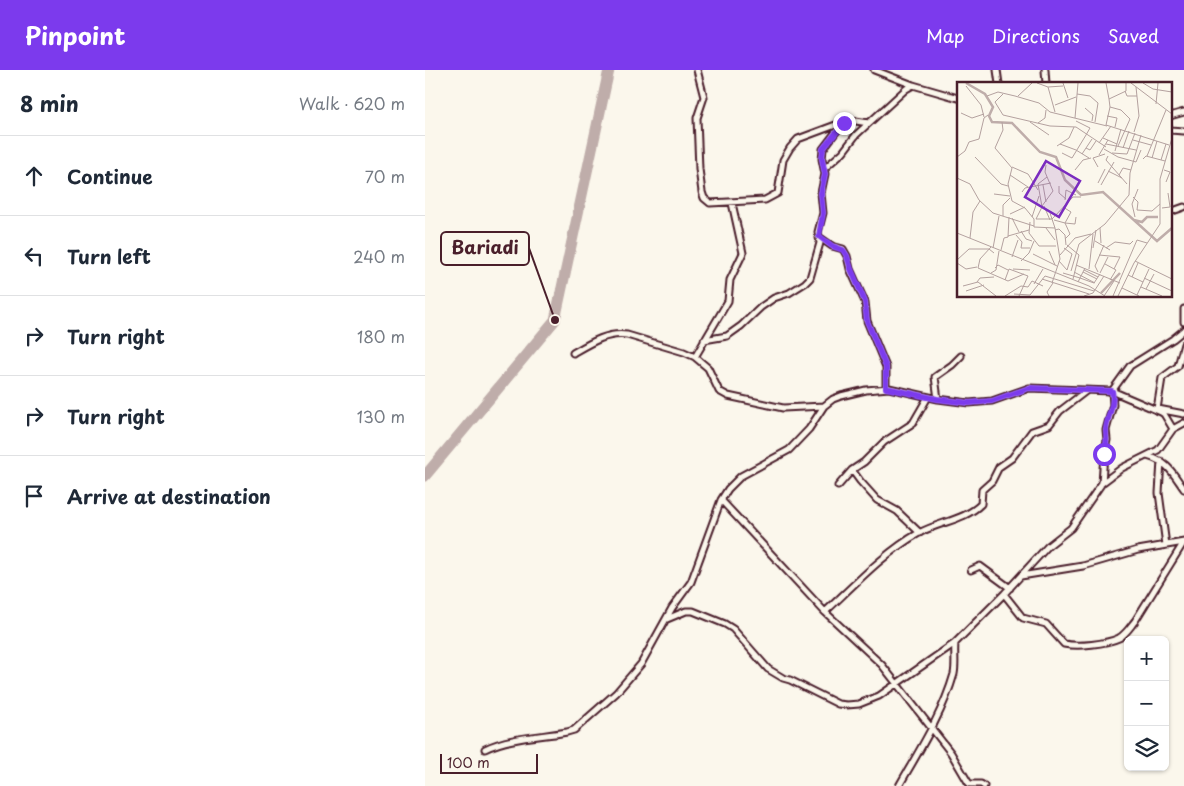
<!DOCTYPE html>
<meta charset="utf-8">
<style>
body{margin:0;font-family:"Playpen Sans",sans-serif;background:#f2f2f3;color:#1f2937}
.controls{position:absolute;right:15px;bottom:15px;display:grid;overflow:hidden;border-radius:8px;box-shadow:0 1px 4px #0004}
.controls button{width:45px;height:45px;display:grid;place-items:center;padding:0;border:0;border-bottom:1px solid #e0e1e3;background:#fff;color:#1f2937;font:25px sans-serif}
.scale{position:absolute;left:15px;bottom:12px;width:98px;box-sizing:border-box;padding-left:5px;border:2px solid #4a1f2b;border-top:0;font-size:14px;line-height:18px;white-space:nowrap;color:#4a1f2b;-webkit-text-stroke:4px #fbf7ec;paint-order:stroke}
.stop{position:absolute;width:15px;height:15px;margin:-11px;border:4px solid #7c3aed;border-radius:50%;background:#fff}
.stop.end{background:#7c3aed;border-color:#fff;box-shadow:0 1px 5px #0008}
.list{margin:0;padding:0;list-style:none}
h2{display:flex;justify-content:space-between;align-items:center;height:65px;margin:0;padding:0 20px;font-size:21px}
h2 small{font-size:16px;font-weight:400;color:#747a83}
.list li{display:grid;grid-template-columns:32px 1fr auto;gap:15px;align-items:center;box-sizing:border-box;height:80px;padding:0 20px;border-top:1px solid #e0e1e3}
.list b{display:block;font-size:19px;white-space:nowrap}
.list em{font-size:16px;font-style:normal;color:#747a83}
.icon{flex:none;width:28px;height:28px;fill:none;stroke:currentColor;stroke-width:2;stroke-linecap:round;stroke-linejoin:round}
.map{position:relative;flex:none;width:759px;height:716px;overflow:hidden}
header{display:flex;align-items:center;gap:30px;box-sizing:border-box;height:70px;padding:0 25px;background:#7c3aed;color:#fff}
header strong{font-size:24px}
nav{display:flex;gap:28px;margin-inline-start:auto;font-size:18px}
main{display:flex}
aside{flex:1;background:#fff}
.map>svg:first-child{display:block}
</style>
<header>
<strong>Pinpoint</strong>
<nav><a>Map</a><a>Directions</a><a>Saved</a></nav>
</header>
<main>
<aside>
<h2>8 min<small>Walk · 620 m</small></h2>
<ul class="list">
<li><svg class="icon" aria-label="ahead" viewBox="0 0 24 24"><path d="M12 20V5M6 11l6-6 6 6"/></svg><div><b>Continue</b></div><em>70 m</em></li>
<li><svg class="icon" aria-label="left" viewBox="0 0 24 24"><path d="M17 20v-9H6M10 6l-5 5 5 5"/></svg><div><b>Turn left</b></div><em>240 m</em></li>
<li><svg class="icon" aria-label="right" viewBox="0 0 24 24"><path d="M7 20v-9h11M14 6l5 5-5 5"/></svg><div><b>Turn right</b></div><em>180 m</em></li>
<li><svg class="icon" aria-label="right" viewBox="0 0 24 24"><path d="M7 20v-9h11M14 6l5 5-5 5"/></svg><div><b>Turn right</b></div><em>130 m</em></li>
<li><svg class="icon" aria-label="arrive" viewBox="0 0 24 24"><path d="M6 21V4h12l-3 4 3 4H6"/></svg><div><b>Arrive at destination</b></div></li>
</ul>
</aside>
<div class="map">
<svg width="759" height="716" viewBox="0 0 759 716">
<rect width="100%" height="100%" fill="#fbf7ec"/>
<filter id="ink" filterUnits="userSpaceOnUse"><feTurbulence type="fractalNoise" baseFrequency=".02" numOctaves="2"/><feDisplacementMap in="SourceGraphic" scale="10" xChannelSelector="R" yChannelSelector="G"/><feConvolveMatrix kernelMatrix="1 2 1 2 8 2 1 2 1" color-interpolation-filters="sRGB"/></filter>
<g filter="url(#ink)">
<g fill="none" stroke-linecap="round" stroke-linejoin="round">
<path stroke="#bfadaa" stroke-width="11" d="M0 406 130 250 184 0"/>
<g stroke="#4a1f2b" stroke-width="9">
<path id="minor" d="M272 0 279 27 272 48 274 99 277 122 279 128 285 133 340 130 353 123 358 90 365 78 373 69 424 50 444 53
M449 0 488 15 533 28
M572 0 574 14
M620 0 621 14
M745 46 759 42
M745 60 759 61
M400 98 418 82 431 65 444 53 481 19 488 15
M745 142 759 137
M394 167 407 176 418 179 422 186 425 199 440 232 442 251 461 297V318
M759 239V252
M279 270 302 266 316 256 336 237 349 228 364 223 380 213 385 208 395 173 393 162 398 143 396 123 400 104 397 89 398 79 417 54
M148 283C165 273 182 262 202 265L259 282 270 287 283 298 294 321 303 326 358 338 399 336
M270 287 303 231 305 210 318 183 307 133
M513 329 510 307 527 295 536 286
M730 339H732L737 308 753 296 759 274
M733 339 759 344
M722 386C743 392 747 402 759 419
M736 391 734 423 741 475
M427 400 435 411 452 430 472 441 495 463
M677 413 679 384 682 370 681 360 688 335 687 321 705 296 748 269 759 260
M413 416 427 400 439 392 459 372 488 353 503 327
M296 430 400 542 457 595 526 683 543 712 545 714H556L559 716
M546 500 555 496 585 518
M596 506 658 496 713 480 759 472
M579 524 598 548 621 554 639 574C653 577 681 574 694 568 701 564 705 557 710 551L759 472
M400 542C428 516 460 482 494 463 514 452 540 450 556 434L557 420 567 411 574 397 587 388 607 361 624 355 635 341 661 321
M242 549 261 541H268L300 554 308 559 343 599 358 608 365 610 413 634 422 635 434 634 454 626 530 573 579 524 623 476 646 458 677 413 697 398 733 380 748 359 759 353
M60 679C85 667 115 667 142 662L149 660 191 623 216 594 247 538 266 512 296 430 303 419 316 406 364 380 384 359 399 336 408 329 416 326 441 320 464 318 513 329 544 333 567 331 604 318 687 321 736 342 739 344 748 359
M474 716C494 681 518 643 529 604 531 594 529 583 530 573"/>
</g>
<use href="#minor" stroke="#fbf7ec" stroke-width="5"/>
</g>
</g>
<g fill="none" stroke-linecap="round" stroke-linejoin="round" filter="url(#ink)">
<path stroke="#7c3aed" stroke-width="6" d="M419 53 398 79 397 89 400 104 396 123 398 143 394 166 407 176 418 180 422 186 426 199 440 232 442 251 461 297V318L512 329 544 333 567 331 604 318 687 321C690 336 682 346 681 360 681 368 683 375 679 384"/>
</g>
<g transform="translate(532 12)">
<rect width="215" height="215" fill="#fbf7ec"/>
<path fill="none" stroke="#bfadaa" stroke-width="2.5" d="M9 1 28 12 36 25 32 34 35 40 55 41 83 70 99 75 108 98 124 113 146 110 200 159 215 146M177 138 185 140 190 135H201M144 211 163 191"/>
<path fill="none" stroke="#b4a19f" stroke-width="1" d="M80 1 91 5 98 30M106 1 111 16M149 1 152 17M174 1 215 32M186 1 196 7 215 10M9 4 24 23 27 35M91 5 106 4M168 9 170 14H180M46 12 38 20 46 33 93 44 119 45 149 65M120 12 133 14 141 21 138 40M30 14 41 10 58 14 82 21 93 30 150 44M61 14 75 1M199 22 201 1M98 23 119 15M153 25 149 43 212 63M128 26 136 33 135 39M4 31 15 36 27 32M150 34 160 36 158 45M118 36 121 1M119 39 133 46 129 53M45 40 46 48 38 66 55 86 51 102 55 119 68 126 77 137V145L98 146 103 177 95 201M73 40 92 53M81 41 88 36 89 28M177 50 182 34 179 5M146 56 160 62M176 58 194 63M142 61 154 44M103 62 119 68M149 62 179 68M100 64 112 56 117 45M161 64 173 37 164 28 153 25 152 17 169 9V1M129 66 133 68 139 59M166 66 172 49M147 67 161 75 179 80 184 68M119 68 132 76M158 69 164 47M105 71 115 76 129 53M155 71 170 72 178 51M125 72 135 57M142 73 151 58M151 74 149 78 170 102M190 74 209 28M0 75 8 69 12 60 22 57 27 36 31 33M18 75 44 102 51 104M195 76 200 59M186 77 189 74 208 79M204 78 209 62M55 85 71 92 81 108M141 85 136 76 148 72M118 88 126 78 134 76M207 88 213 90 209 100M151 89 165 96M53 93 71 105M162 93 166 86 174 88M0 96 13 102 22 118 36 131 77 144M141 101 148 87M86 103 89 120M144 103 157 80M102 104V111L109 117M65 110 68 106 94 101M37 112 53 114M176 115 181 120 180 128 195 129 203 122M108 118 109 108 119 113M85 124 96 109 88 90 89 83M87 124 93 138M106 125 114 130 108 141M205 126 213 125 211 111M93 131 98 146M53 132 68 125M46 134V123L53 116M75 135 82 114M178 135 175 122 181 107M55 136 62 150M79 137H95L116 115H124M79 137 85 125 81 102 90 95M97 138 108 141 113 152 108 157M73 140 72 151 82 164H99M108 141 118 142 119 135M89 146 98 158M143 146 144 161M98 148 102 147 108 153 109 163M64 149 69 157 75 159M0 151 132 204 148 214M59 153 65 160 64 166H73M51 154 72 148M13 156 16 130 23 119M138 159 153 168M110 163 122 173 116 197M34 165 23 177 21 186 51 199 67 192M36 166 42 134M136 166 139 148M149 166 158 160 173 162 176 159M44 168 47 156 51 155 52 135M92 169 98 183M76 172 100 184M103 173 118 156 134 152M142 173 163 175 157 187M55 175 61 158M0 178 12 167H32L37 171M64 179 72 171 77 159M102 179 110 188 115 172 107 166M178 179 215 197M0 181 9 187 20 185M148 182 159 188 153 198M119 183 163 201M38 186 41 183 51 188M56 187 73 188M132 187 136 152M127 188 141 195M114 189 122 162 148 142 172 113 173 91 184 53M117 190 138 201M126 190 140 197M141 190 138 184 147 163M34 191 39 188 42 169M106 191 123 196 128 186M143 191 151 175M171 193 186 200M175 195 181 181M187 196 215 209M85 197 132 212M48 198 52 187 71 194 62 214M20 200 23 196 37 195M121 200 123 196 137 201 143 192M77 202 86 187M6 204 21 200 39 214M184 205 205 214M165 206 182 214M189 207 197 192M9 209 27 203M57 212 73 213 88 194 137 209M180 213 192 187M48 214 64 204 71 205 75 199 86 204M92 214 90 210 96 201M127 214 136 211 147 194M147 214 157 199M156 214 180 158 190 161M161 214 177 181 203 142V97L215 56"/>
<path fill="#7b2cbf" fill-opacity="0.15" stroke="#7b2cbf" stroke-width="2.5" d="M89 79 123 99 102 135 68 115Z"/>
<rect width="215" height="215" fill="none" stroke="#4a1f2b" stroke-width="2.5"/>
</g>
<path fill="none" stroke="#4a1f2b" stroke-width="2" d="M130 250L104 178"/>
<circle fill="#4a1f2b" stroke="#fbf7ec" stroke-width="2" cx="130" cy="250" r="5"/>
<rect fill="#fbf7ec" stroke="#4a1f2b" stroke-width="2" x="16" y="162" width="88" height="33" rx="5"/>
<g font-size="18" text-anchor="middle" font-weight="bold" fill="#4a1f2b">
<text x="60" y="184">Bariadi</text>
</g>
</svg>
<div class="controls">
<button>+</button>
<button>−</button>
<button><svg class="icon" aria-label="layers" viewBox="0 0 24 24"><path d="M12 4l9 5-9 5-9-5zM3 14l9 5 9-5"/></svg></button>
</div>
<div class="scale">100 m</div>
<div class="stop" style="left:679px;top:384px"></div>
<div class="stop end" style="left:419px;top:53px"></div>
</div>
</main>
